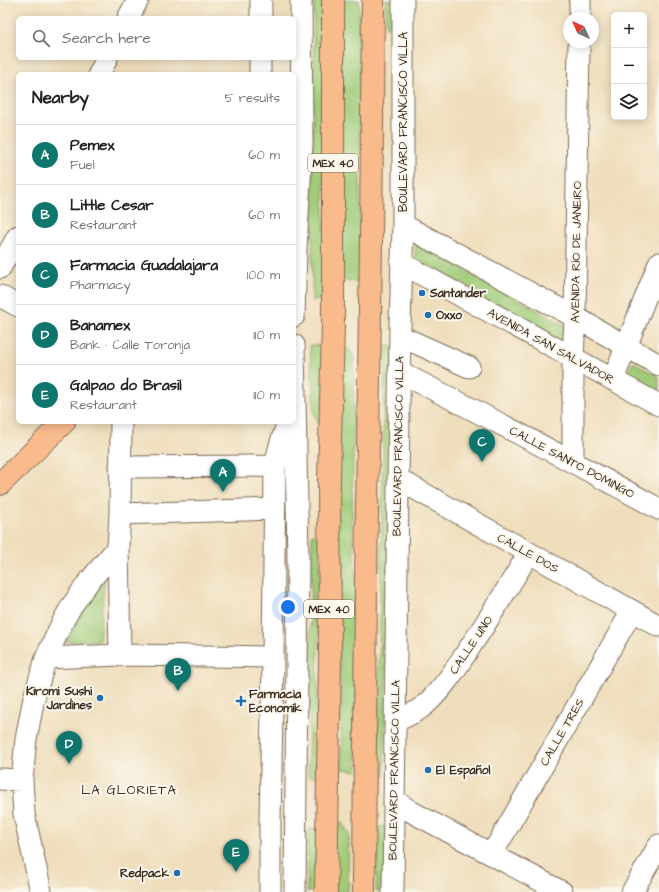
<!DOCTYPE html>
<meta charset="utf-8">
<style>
body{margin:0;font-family:"Architects Daughter",sans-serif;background:#f6f6f6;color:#202124}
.controls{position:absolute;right:12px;top:12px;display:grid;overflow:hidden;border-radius:6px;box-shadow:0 2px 10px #0003}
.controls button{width:36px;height:36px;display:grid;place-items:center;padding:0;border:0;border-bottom:1px solid #e0e0e0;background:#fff;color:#202124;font:20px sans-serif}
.compass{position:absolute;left:563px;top:12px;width:36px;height:36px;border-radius:50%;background:#fff;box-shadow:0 2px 10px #0003;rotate:315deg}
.you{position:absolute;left:288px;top:607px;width:14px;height:14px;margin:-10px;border:3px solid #fff;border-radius:50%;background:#1a73e8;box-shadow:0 0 0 6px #1a73e833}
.badge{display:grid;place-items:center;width:26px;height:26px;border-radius:50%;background:#0f766e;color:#fff;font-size:13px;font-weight:700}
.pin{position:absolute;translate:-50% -33px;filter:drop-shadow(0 1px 2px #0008)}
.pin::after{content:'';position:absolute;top:21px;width:14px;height:12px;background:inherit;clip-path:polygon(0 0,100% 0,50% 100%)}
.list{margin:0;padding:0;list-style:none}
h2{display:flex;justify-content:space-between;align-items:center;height:52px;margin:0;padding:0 16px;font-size:17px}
h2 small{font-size:13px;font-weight:400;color:#757577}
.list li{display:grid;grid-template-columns:26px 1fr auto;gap:12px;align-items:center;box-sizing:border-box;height:60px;padding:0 16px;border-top:1px solid #e0e0e0}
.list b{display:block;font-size:15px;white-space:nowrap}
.list p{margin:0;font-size:13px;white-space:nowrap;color:#757577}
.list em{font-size:13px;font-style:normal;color:#757577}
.icon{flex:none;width:22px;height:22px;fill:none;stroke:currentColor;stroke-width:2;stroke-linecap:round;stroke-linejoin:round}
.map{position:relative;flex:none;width:659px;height:892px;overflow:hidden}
.search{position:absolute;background:#fff;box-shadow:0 2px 10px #0003;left:16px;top:16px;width:280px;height:44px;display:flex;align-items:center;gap:10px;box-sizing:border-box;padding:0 14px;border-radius:6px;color:#757577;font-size:15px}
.panel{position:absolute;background:#fff;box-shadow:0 2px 10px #0003;left:16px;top:72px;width:280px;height:352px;border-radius:6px}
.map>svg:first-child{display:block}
</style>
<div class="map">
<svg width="659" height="892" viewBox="0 0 659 892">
<rect width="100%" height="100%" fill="#fbf7ec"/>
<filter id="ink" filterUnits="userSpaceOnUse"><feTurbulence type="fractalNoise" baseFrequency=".025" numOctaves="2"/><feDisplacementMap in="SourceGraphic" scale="8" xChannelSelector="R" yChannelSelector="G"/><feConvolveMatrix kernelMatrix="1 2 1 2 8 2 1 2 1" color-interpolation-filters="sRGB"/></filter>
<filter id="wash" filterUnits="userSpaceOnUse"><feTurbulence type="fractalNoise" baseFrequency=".012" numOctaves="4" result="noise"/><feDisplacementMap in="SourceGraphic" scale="16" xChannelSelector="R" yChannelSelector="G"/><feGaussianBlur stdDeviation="0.9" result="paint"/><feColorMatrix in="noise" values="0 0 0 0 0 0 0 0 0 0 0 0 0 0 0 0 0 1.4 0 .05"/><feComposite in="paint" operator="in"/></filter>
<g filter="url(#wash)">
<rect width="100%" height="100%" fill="#efdebc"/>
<path fill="#a0cc79" stroke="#6e7b4c" d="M314 0H325L324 299 312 301Z
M342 0H359L360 43V283L338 279Z
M385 0H394V18L386 28Z
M416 243 569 328 567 348 414 264Z
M310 345 325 346 323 434 314 413Z
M385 346H393L384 777 377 776Z
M344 347 350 350 354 358 353 455 352 526 357 598V771L342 769 335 433 338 358Z
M633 362 659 377V398L624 379Z
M312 534 320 535 316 777 308 776Z
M105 575 99 640 65 642Z
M341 822 349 833 348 892H332V829Z
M386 826 385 892H376L377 827Z
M308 829H316L315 892H307Z"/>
</g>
<g filter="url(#ink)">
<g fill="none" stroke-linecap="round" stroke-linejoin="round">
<g stroke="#7a6955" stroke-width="23">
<path id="minor" d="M128 18 138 0
M261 18V0
M580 18V0
M99 74 107 58
M260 74V58
M403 225 575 317 659 365
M401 263 659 405
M0 268 18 236
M0 296 18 306
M294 316 296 249 302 145 301 0
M400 336 469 367
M294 345 298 559 295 892
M399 372C487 416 573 462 659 509
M613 380 659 263
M573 461V358L575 317 579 42
M120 467 275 466
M398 479 659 626
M120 514 274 509
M120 655 118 547 120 514 121 422
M46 658 120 655 273 657
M395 721C406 717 416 713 425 705 443 689 457 667 470 647 491 616 510 584 529 553
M0 779 22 780
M394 800 410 811 562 892
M492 854 632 611
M41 892 24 814 22 780 26 739 34 698 46 658 61 625 71 607 87 584 118 547
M270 892V823L273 657 275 466C278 451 282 436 289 422
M393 892 400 326 403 225V0
M632 892 659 845"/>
</g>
<g stroke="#7a6955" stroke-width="24">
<path id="major" d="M0 484 64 422
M326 892 330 658 329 479 333 325V0
M364 892 366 580 371 241 373 0"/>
</g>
<use href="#minor" stroke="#fff" stroke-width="21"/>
<use href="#major" stroke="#fabb8c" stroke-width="22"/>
</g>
</g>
<g fill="#1f6fb2" stroke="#fbf7ec" stroke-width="1.5">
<circle cx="422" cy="293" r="4"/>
<circle cx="428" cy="315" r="4"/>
<circle cx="100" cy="698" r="4"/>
<path d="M239 695h4v4h4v4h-4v4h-4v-4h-4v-4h4z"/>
<circle cx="428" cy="770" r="4"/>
<circle cx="177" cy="873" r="4"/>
</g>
<g text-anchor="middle" stroke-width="4" stroke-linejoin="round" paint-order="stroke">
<g fill="#fbf7ec" stroke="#75685c" stroke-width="1">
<rect x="308" y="154" width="50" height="18" rx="3"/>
<rect x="304" y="600" width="50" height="18" rx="3"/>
</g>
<g font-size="11" font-weight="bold" fill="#3b2a1e">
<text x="333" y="167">MEX 40</text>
<text x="329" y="613">MEX 40</text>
</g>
<g font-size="12" fill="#3b2a1e" stroke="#fbf7ec">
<text transform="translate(403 122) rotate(-90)" y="4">BOULEVARD FRANCISCO VILLA</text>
<text transform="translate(576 252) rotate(-89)" y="4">AVENIDA RÍO DE JANEIRO</text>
<text transform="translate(551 346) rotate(29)" y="4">AVENIDA SAN SALVADOR</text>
<text transform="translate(398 446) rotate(-89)" y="4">BOULEVARD FRANCISCO VILLA</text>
<text transform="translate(572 462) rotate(28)" y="4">CALLE SANTO DOMINGO</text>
<text transform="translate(528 553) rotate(29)" y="4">CALLE DOS</text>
<text transform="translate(471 645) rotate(-56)" y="4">CALLE UNO</text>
<text transform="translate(562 732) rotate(-60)" y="4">CALLE TRES</text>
<text transform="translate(394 770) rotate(-89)" y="4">BOULEVARD FRANCISCO VILLA</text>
</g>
<g font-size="12" font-weight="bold" fill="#3b2a1e" stroke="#fbf7ec" text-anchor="start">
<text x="430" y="297">Santander</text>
<text x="436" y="319">Oxxo</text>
<text x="92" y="695" text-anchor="end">Kiromi Sushi<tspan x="92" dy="14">Jardines</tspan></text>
<text x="249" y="698">Farmacia<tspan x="249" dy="14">Economik</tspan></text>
<text x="436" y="774">El Español</text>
<text x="169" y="877" text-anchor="end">Redpack</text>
</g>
<g font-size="13" letter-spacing="1" fill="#3b2a1e" stroke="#fbf7ec">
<text x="129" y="794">LA GLORIETA</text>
</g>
</g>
</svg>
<div class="controls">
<button>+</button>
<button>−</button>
<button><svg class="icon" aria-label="layers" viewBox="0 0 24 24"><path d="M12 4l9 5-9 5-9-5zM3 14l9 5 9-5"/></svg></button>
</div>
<svg class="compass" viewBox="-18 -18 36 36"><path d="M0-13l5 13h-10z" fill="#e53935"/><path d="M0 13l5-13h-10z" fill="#757577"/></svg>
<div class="you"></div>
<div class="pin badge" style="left:223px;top:492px">A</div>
<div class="pin badge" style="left:178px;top:691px">B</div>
<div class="pin badge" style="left:482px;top:462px">C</div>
<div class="pin badge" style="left:69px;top:764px">D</div>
<div class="pin badge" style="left:236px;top:872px">E</div>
<div class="search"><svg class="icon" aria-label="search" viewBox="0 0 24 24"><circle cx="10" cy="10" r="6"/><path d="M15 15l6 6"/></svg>Search here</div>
<section class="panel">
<h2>Nearby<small>5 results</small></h2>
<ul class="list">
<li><span class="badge">A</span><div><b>Pemex</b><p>Fuel</p></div><em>60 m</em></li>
<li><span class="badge">B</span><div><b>Little Cesar</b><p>Restaurant</p></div><em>60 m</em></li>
<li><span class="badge">C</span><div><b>Farmacia Guadalajara</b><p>Pharmacy</p></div><em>100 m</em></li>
<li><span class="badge">D</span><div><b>Banamex</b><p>Bank · Calle Toronja</p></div><em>110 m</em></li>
<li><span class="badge">E</span><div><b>Galpao do Brasil</b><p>Restaurant</p></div><em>110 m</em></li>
</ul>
</section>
</div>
